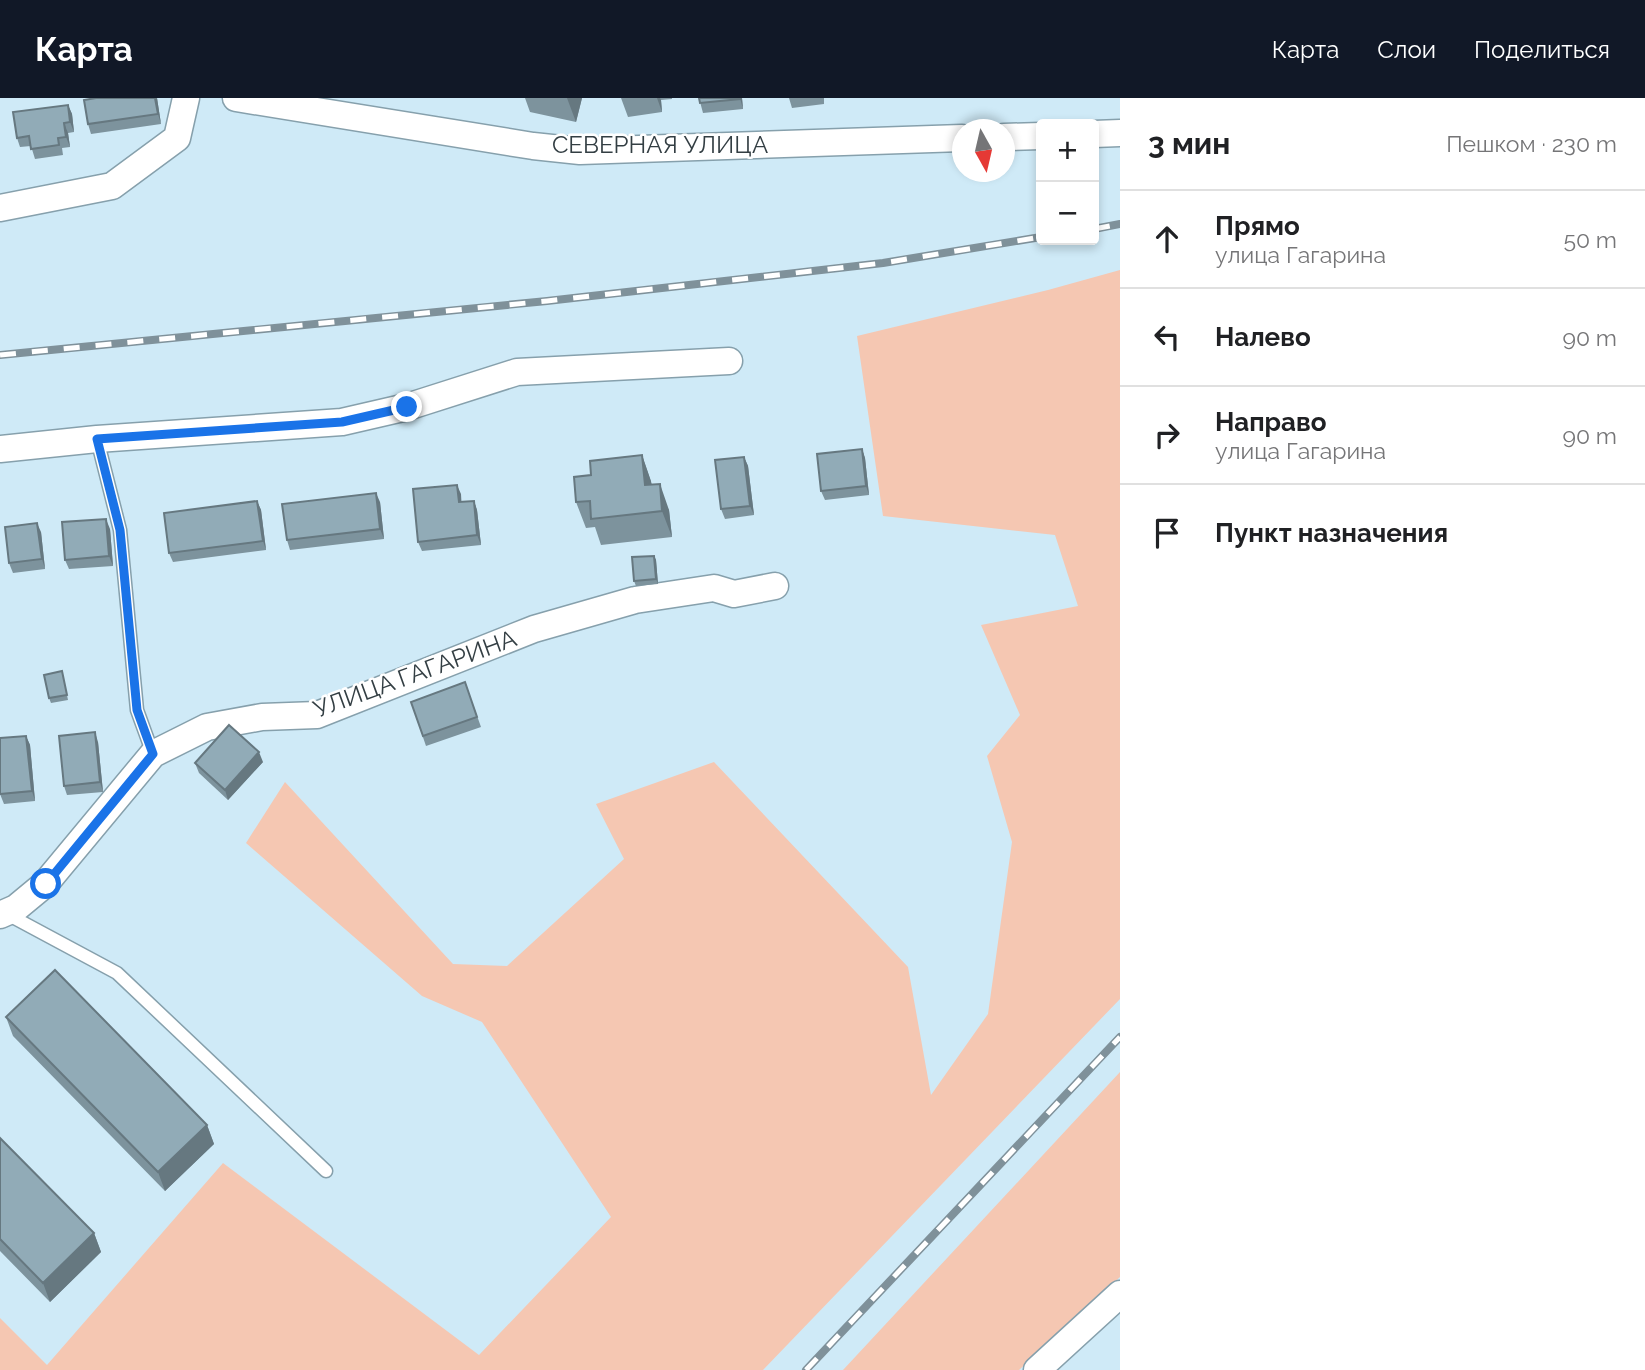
<!DOCTYPE html>
<html lang="ru">
<meta charset="utf-8">
<style>
body{margin:0;font-family:Raleway,sans-serif;background:#f2f2f2;color:#202124}
.controls{position:absolute;right:21px;top:21px;display:grid;overflow:hidden;border-radius:7px;box-shadow:0 4px 10px #0003}
.controls button{width:63px;height:63px;display:grid;place-items:center;padding:0;border:0;border-bottom:2px solid #e0e0e0;background:#fff;color:#202124;font:35px sans-serif}
.compass{position:absolute;left:952px;top:21px;width:63px;height:63px;border-radius:50%;background:#fff;box-shadow:0 4px 10px #0003;rotate:172deg}
.stop{position:absolute;width:21px;height:21px;margin:-16px;border:5px solid #1a73e8;border-radius:50%;background:#fff}
.stop.end{background:#1a73e8;border-color:#fff;box-shadow:0 2px 7px #0008}
.list{margin:0;padding:0;list-style:none}
h2{display:flex;justify-content:space-between;align-items:center;height:91px;margin:0;padding:0 28px;font-size:30px}
h2 small{font-size:23px;font-weight:400;color:#757577}
.list li{display:grid;grid-template-columns:46px 1fr auto;gap:21px;align-items:center;box-sizing:border-box;height:98px;padding:0 28px;border-top:2px solid #e0e0e0}
.list b{display:block;font-size:26px;white-space:nowrap}
.list p{margin:0;font-size:23px;white-space:nowrap;color:#757577}
.list em{font-size:23px;font-style:normal;color:#757577}
.icon{flex:none;width:38px;height:38px;fill:none;stroke:currentColor;stroke-width:2;stroke-linecap:round;stroke-linejoin:round}
.map{position:relative;flex:none;width:1120px;height:1272px;overflow:hidden}
header{display:flex;align-items:center;gap:42px;box-sizing:border-box;height:98px;padding:0 35px;background:#111827;color:#fff}
header strong{font-size:33px}
nav{display:flex;gap:38px;margin-inline-start:auto;font-size:24px}
main{display:flex}
aside{flex:1;background:#fff}
.map>svg:first-child{display:block}
</style>
<header>
<strong>Карта</strong>
<nav><a>Карта</a><a>Слои</a><a>Поделиться</a></nav>
</header>
<main>
<div class="map">
<svg width="1120" height="1272" viewBox="0 0 1120 1272">
<rect width="100%" height="100%" fill="#cfeaf7"/>
<path fill="#f5c7b2" d="M1120 172V901L763 1272H0V1220L47 1267 223 1065 479 1257 611 1119 482 924 422 898 246 745 285 684 453 866 507 868 624 761 596 706 714 664 908 869 931 997 988 916 1012 744 987 658 1020 617 981 527 1078 508 1055 437 883 418 857 238 1048 192Z
M1120 974V1179L1019 1272H843Z"/>
<g fill="none" stroke-linecap="round" stroke-linejoin="round">
<g stroke="#86a0ac" stroke-width="15">
<path id="lane" d="M97 341 120 432 137 612 153 656
M7 816 117 875 326 1073"/>
</g>
<g stroke="#86a0ac" stroke-width="29">
<path id="street" d="M236 0 533 48 580 53 962 40
M1094 36 1120 35
M1004 39 1041 38
M0 110 112 88 177 40 186 0
M0 351 97 341 342 324 407 309 517 274 729 263
M0 817 16 810 45 786 153 656 207 629 262 619 317 617 534 531 635 502 714 490 734 496 775 488
M1037 1272 1120 1196"/>
</g>
<use href="#lane" stroke="#fff" stroke-width="12"/>
<use href="#street" stroke="#fff" stroke-width="26"/>
<g stroke="#7f919a" stroke-width="8">
<path id="rail" d="M1094 131 1120 126
M0 257 547 203 883 165 1041 139
M806 1272 1120 939"/>
</g>
<use href="#rail" stroke="#fff" stroke-width="5" stroke-dasharray="16" stroke-linecap="butt"/>
</g>
<path fill="#7d939d" d="M157 0 161 26 91 36 88 26Z
M525 0H582L576 24 530 14Z
M621 0H672V1L661 2 662 14 628 19Z
M699 0H742L743 11 703 15Z
M789 0H824V6L792 10Z
M68 7 72 16 74 34 68 35 70 49 62 50 63 57 35 61 31 48 20 49 17 40Z
M862 351 865 360 869 397 825 402 821 393Z
M642 357 652 387 669 412 672 439 601 447 595 429 586 430 576 404 591 377Z
M744 359 748 368 754 417 725 421 721 411Z
M461 396V404L474 403 477 412 481 447 422 453 418 444Z
M257 403 261 412 266 452 173 464 169 455Z
M380 404 384 441 290 452 287 442Z
M110 431 113 468 69 471 65 462Z
M41 434 45 471 13 475 9 465Z
M654 458 656 462 658 486 636 488 634 483Z
M62 573 68 602 51 605 49 600Z
M465 584 481 629 426 648 411 604Z
M26 638 30 647 35 703 4 706 0 696Z
M98 644 103 694 67 697 64 688Z
M263 664 228 702 199 675 195 665Z
M6 919 207 1027 214 1046 165 1093 13 938Z
M0 1040 94 1135 101 1154 50 1204 0 1153Z"/>
<path fill="#667880" d="M155 0H157L161 26 158 16Z
M567 0H582L576 24Z
M657 0H660L661 2 662 14Z
M740 0H742L743 11Z
M68 7 72 16 74 34 70 24Z
M64 25 68 35 70 49 66 39Z
M862 351 865 360 869 397 866 388Z
M642 357 651 383 655 413 645 387Z
M744 359 748 368 754 417 750 408Z
M660 386 669 412 672 439 662 413Z
M457 387 461 396 462 414 459 404Z
M376 395 380 404 384 441 380 431Z
M257 403 261 412 266 452 263 443Z
M474 403 477 412 481 447 477 437Z
M106 421 110 431 113 468 109 458Z
M37 425 41 434 45 471 42 461Z
M654 458 656 462 658 486 656 481Z
M95 634 98 644 103 694 100 684Z
M26 638 30 647 35 703 32 693Z
M259 654 263 664 228 702 225 692Z
M207 1027 214 1046 165 1093 158 1074Z
M94 1135 101 1154 50 1204 43 1185Z"/>
<path fill="#91abb7" stroke="#667880" stroke-width="2" d="M96 0H155L158 16 88 26 84 2Z
M699 0H740V1L700 5Z
M68 7 70 24 64 25 66 39 58 40 59 47 31 51 29 38 17 40 13 14Z
M862 351 866 388 821 393 817 356Z
M642 357 645 387 660 386 662 413 591 421 590 403 576 404 574 379 591 377 590 363Z
M744 359 750 408 721 411 715 362Z
M457 387 459 404 474 403 477 437 418 444 413 391Z
M376 395 380 431 287 442 282 406Z
M257 403 263 443 169 455 164 415Z
M106 421 109 458 65 462 62 424Z
M37 425 42 461 9 465 5 429Z
M654 458 656 481 634 483 632 459Z
M62 573 67 597 49 600 44 577Z
M465 584 477 619 423 638 411 604Z
M229 627 259 654 225 692 195 665Z
M95 634 100 684 64 688 59 638Z
M26 638 32 693 0 696V640Z
M55 872 207 1027 158 1074 6 919Z
M0 1040 94 1135 43 1185 0 1141Z"/>
<g fill="none" stroke-linecap="round" stroke-linejoin="round">
<path stroke="#1a73e8" stroke-width="9" d="M46 786 153 656 137 612 120 432 97 341 342 324 407 309"/>
</g>
<g text-anchor="middle" stroke-width="5" stroke-linejoin="round" paint-order="stroke">
<g font-size="24" fill="#333e43" stroke="#fff">
<text x="660" y="55">СЕВЕРНАЯ УЛИЦА</text>
<text transform="translate(415 576) rotate(-20)" y="8">УЛИЦА ГАГАРИНА</text>
</g>
</g>
</svg>
<div class="controls">
<button>+</button>
<button>−</button>
</div>
<svg class="compass" viewBox="-18 -18 36 36"><path d="M0-13l5 13h-10z" fill="#e53935"/><path d="M0 13l5-13h-10z" fill="#757577"/></svg>
<div class="stop" style="left:46px;top:786px"></div>
<div class="stop end" style="left:407px;top:309px"></div>
</div>
<aside>
<h2>3 мин<small>Пешком · 230 m</small></h2>
<ul class="list">
<li><svg class="icon" aria-label="ahead" viewBox="0 0 24 24"><path d="M12 20V5M6 11l6-6 6 6"/></svg><div><b>Прямо</b><p>улица Гагарина</p></div><em>50 m</em></li>
<li><svg class="icon" aria-label="left" viewBox="0 0 24 24"><path d="M17 20v-9H6M10 6l-5 5 5 5"/></svg><div><b>Налево</b></div><em>90 m</em></li>
<li><svg class="icon" aria-label="right" viewBox="0 0 24 24"><path d="M7 20v-9h11M14 6l5 5-5 5"/></svg><div><b>Направо</b><p>улица Гагарина</p></div><em>90 m</em></li>
<li><svg class="icon" aria-label="arrive" viewBox="0 0 24 24"><path d="M6 21V4h12l-3 4 3 4H6"/></svg><div><b>Пункт назначения</b></div></li>
</ul>
</aside>
</main>
